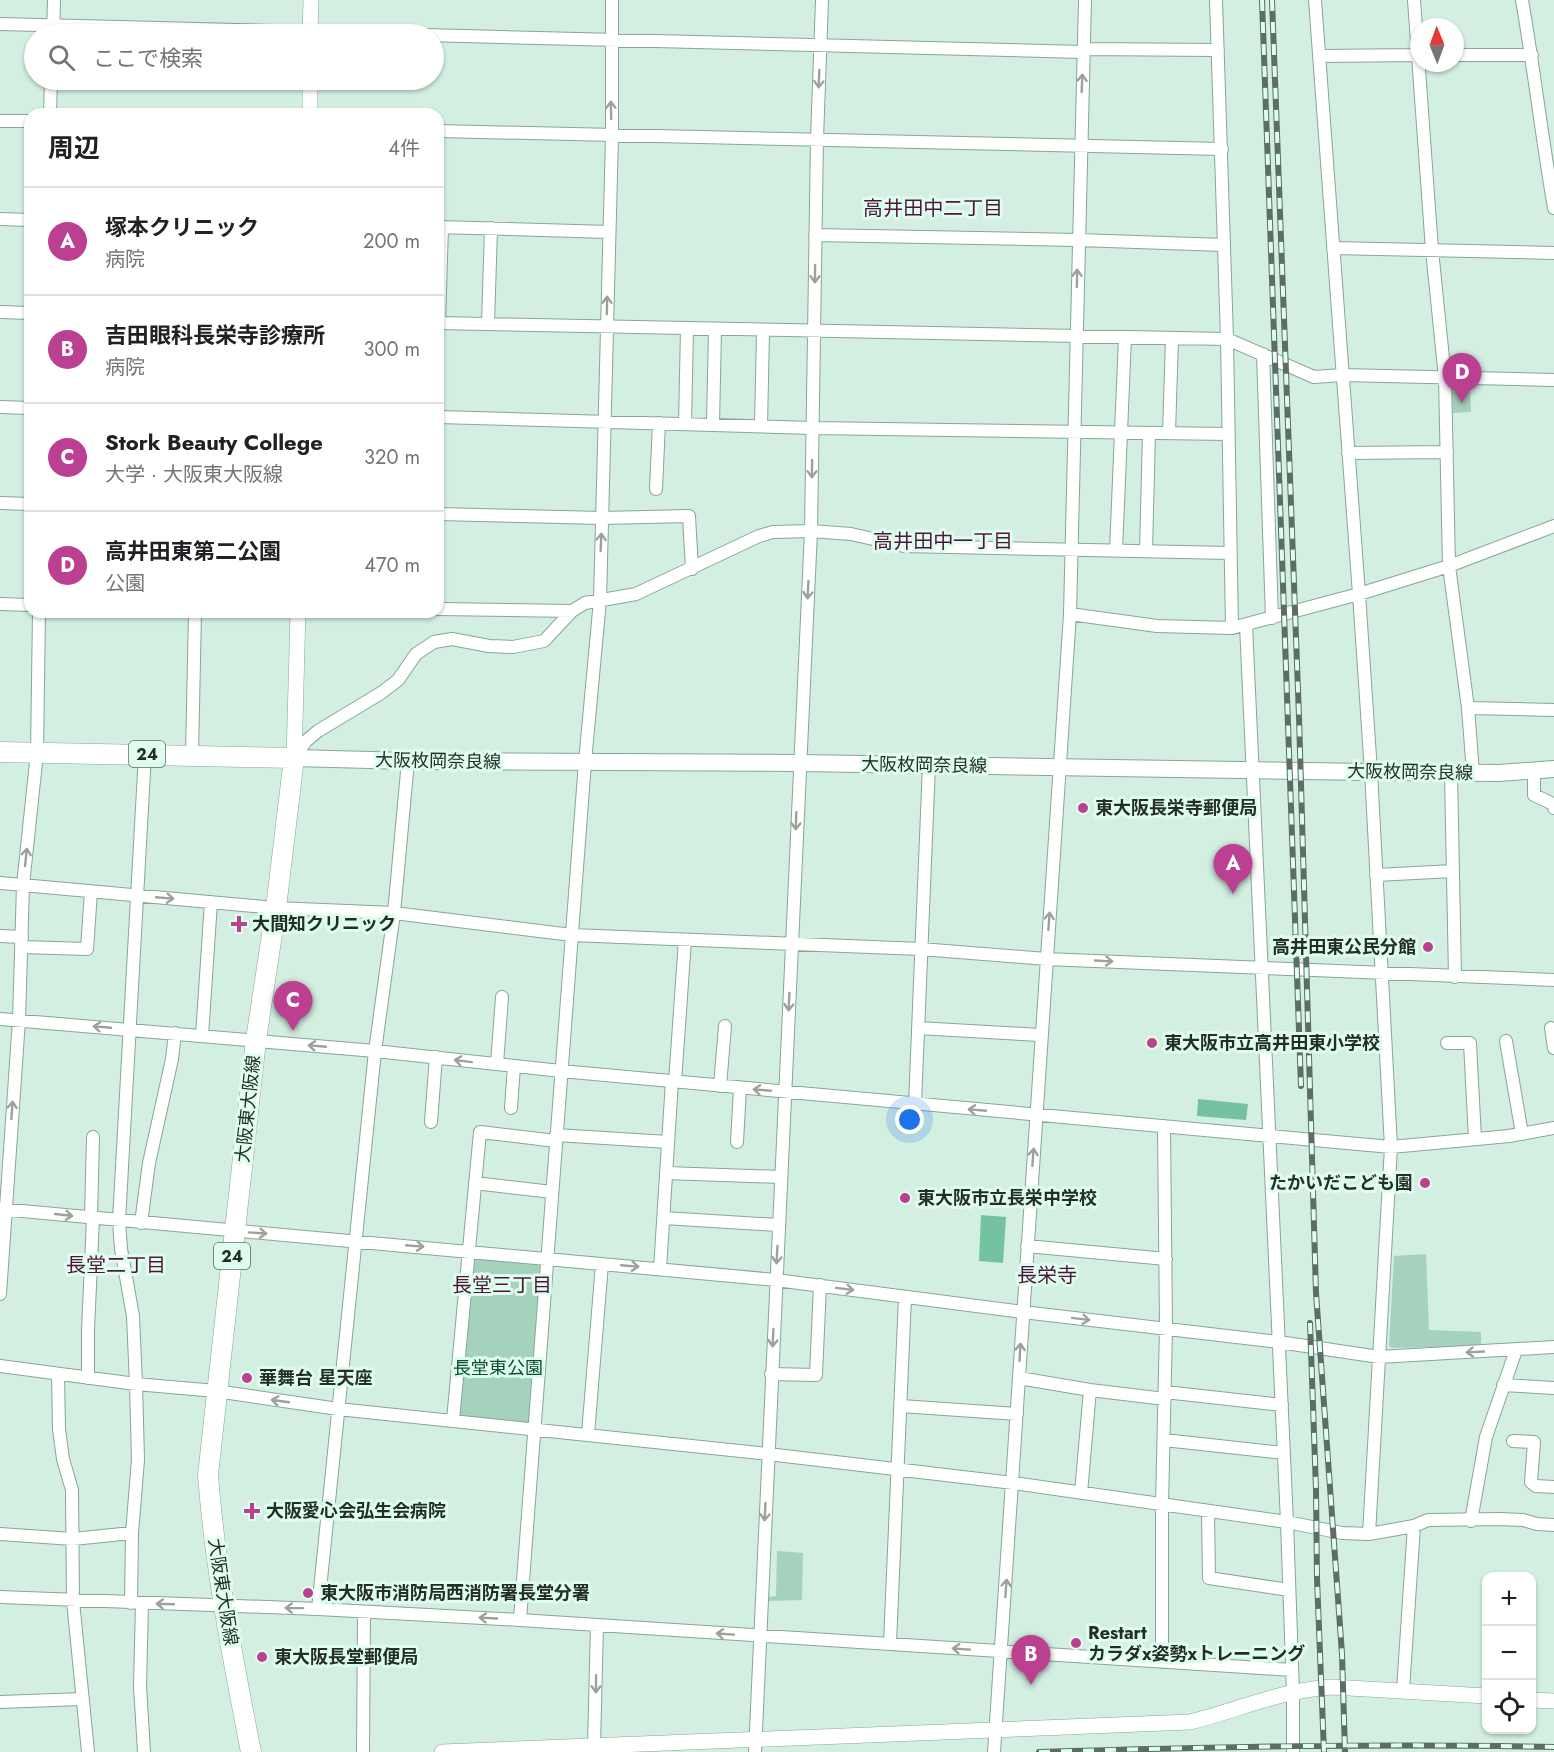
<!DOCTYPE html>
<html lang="ja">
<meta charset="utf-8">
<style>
body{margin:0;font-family:Jost,"Noto Sans JP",sans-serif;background:#f6f6f6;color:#202124}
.controls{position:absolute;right:18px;bottom:18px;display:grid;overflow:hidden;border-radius:12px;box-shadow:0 2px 4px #0004}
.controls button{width:54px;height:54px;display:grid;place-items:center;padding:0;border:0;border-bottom:2px solid #e0e0e0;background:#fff;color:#202124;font:30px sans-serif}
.compass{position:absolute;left:1410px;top:18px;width:54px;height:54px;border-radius:50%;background:#fff;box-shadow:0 2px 4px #0004;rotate:359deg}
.you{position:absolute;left:910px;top:1120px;width:21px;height:21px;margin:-15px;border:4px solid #fff;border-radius:50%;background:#1a73e8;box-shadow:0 0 0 9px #1a73e833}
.badge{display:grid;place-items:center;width:39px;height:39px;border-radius:50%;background:#bb4091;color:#fff;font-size:20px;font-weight:700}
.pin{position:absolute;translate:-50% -50px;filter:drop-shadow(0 2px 3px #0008)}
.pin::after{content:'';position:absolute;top:32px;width:21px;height:18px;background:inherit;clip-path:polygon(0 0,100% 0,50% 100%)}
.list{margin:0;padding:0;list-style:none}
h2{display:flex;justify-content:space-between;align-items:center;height:78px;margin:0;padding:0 24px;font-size:26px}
h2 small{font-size:20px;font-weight:400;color:#757577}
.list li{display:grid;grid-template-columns:39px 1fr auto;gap:18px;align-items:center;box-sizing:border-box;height:108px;padding:0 24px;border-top:2px solid #e0e0e0}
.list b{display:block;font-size:22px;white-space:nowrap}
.list p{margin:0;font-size:20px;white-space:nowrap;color:#757577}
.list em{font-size:20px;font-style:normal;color:#757577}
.icon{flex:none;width:33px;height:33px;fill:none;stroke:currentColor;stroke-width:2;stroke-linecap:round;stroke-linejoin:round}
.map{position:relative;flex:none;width:1554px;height:1752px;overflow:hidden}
.search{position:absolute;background:#fff;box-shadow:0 2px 4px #0004;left:24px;top:24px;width:420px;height:66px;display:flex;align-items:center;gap:15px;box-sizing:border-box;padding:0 21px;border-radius:33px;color:#757577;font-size:22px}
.panel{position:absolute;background:#fff;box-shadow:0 2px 4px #0004;left:24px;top:108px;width:420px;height:510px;border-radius:18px}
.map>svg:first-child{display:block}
</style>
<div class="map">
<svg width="1554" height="1752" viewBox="0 0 1554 1752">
<rect width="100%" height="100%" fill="#d2efe1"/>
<path fill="#a5d2bc" d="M1470 384 1471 412 1453 413 1452 393 1458 385Z
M1426 1254 1429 1330 1481 1332V1346L1392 1348 1389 1346 1394 1256Z
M473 1257 542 1263 530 1423 457 1416Z
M777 1551 803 1553 802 1600 768 1601V1597L776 1596Z"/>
<path fill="#75c29f" d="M1198 1099 1248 1104 1246 1120 1197 1116Z
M981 1215 1006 1217 1003 1263 979 1261Z"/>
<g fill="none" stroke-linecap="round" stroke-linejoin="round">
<g stroke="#8aa598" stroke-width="14">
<path id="minor" d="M1216 0 1227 339 1232 628
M1315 0 1359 594 1371 772 1391 1147 1369 1534
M1414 0 1432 250 1445 378 1449 566 1468 708 1473 773
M1522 0C1534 69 1542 139 1554 208
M0 24 1083 52
M53 34 54 0
M1083 49 1218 50
M1455 55H1532
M1319 56 1419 55
M50 114 51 80
M0 121H30
M438 131 1222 149
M0 219 30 220
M438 227 609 232
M815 235 1078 240 1224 245
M1333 248 1554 253
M0 312 30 313
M438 323 1227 339 1314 377 1342 375 1554 380
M439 323 442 227
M488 324 491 228
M1263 354 1272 618
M0 407 30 408
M438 417 812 428 1229 434
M685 423 687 329
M713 424 715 330
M761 426 763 331
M1169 433 1172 338
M1348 453 1447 452
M656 489 659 423
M0 503 30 504
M438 514 602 518 689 516 692 569
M1116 551 1125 337
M1146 551 1149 433
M0 604 30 605
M438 609 572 611
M1070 614 1157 626 1232 628 1359 594 1449 566 1554 526
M1246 625 1287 1522 1293 1692V1752
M1468 708 1554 710
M192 755 195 612
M294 758 306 741 318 731 381 693 398 680 416 654 434 642 452 639 489 646 513 647 544 641 572 611 585 603 636 594 759 536 773 532 811 531 851 534 904 546 1230 553
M1534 771V795L1553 804 1554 808
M1451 773 1455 977
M1376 875 1453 871
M0 883 276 908 394 913 572 935 921 949 1046 959 1554 980
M0 936 22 937
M22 947 87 949 91 892
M0 1019 375 1051 561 1071 1391 1147 1509 1136 1554 1128
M918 1028 1040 1035
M1551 1028 1554 1048
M202 1036 211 902
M1506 1041 1522 1134
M1447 1043H1470L1475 1139
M497 1064 502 997
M675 1082 685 940
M720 1086 725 1026
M915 1104 929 765
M511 1108 514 1066
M431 1122 436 1057
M556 1135 668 1142
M737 1142 740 1088
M666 1173 780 1177
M475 1183 552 1192
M0 1209 776 1280 1023 1312 1279 1342 1379 1357 1554 1347
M91 1218 93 1137
M664 1218 778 1225
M141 1223 149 1163 172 1059 175 1033
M1027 1246 1166 1259
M660 1269 672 1081
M0 1294 19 1020 23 885 37 753 39 612
M0 1366 136 1384 216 1391 338 1409 768 1454 1013 1483 1287 1522 1342 1533 1369 1534 1414 1526 1428 1520 1499 1519 1523 1520 1537 1524 1554 1525
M58 1374 59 1429 63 1459 72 1490 73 1601 88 1752
M771 1374 816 1375 820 1285
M88 1378V1330L93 1218
M1019 1378 1090 1390 1165 1399
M1503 1385 1554 1388
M1165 1392 1282 1405
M901 1406 1017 1414
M453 1420 480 1132 556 1141
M588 1434 602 1264
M1164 1440 1284 1453
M1513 1441 1534 1442 1531 1482 1536 1486 1554 1487
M1081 1493 1090 1390
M1208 1511 1209 1578 1289 1590
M1471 1521 1486 1437 1516 1350
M0 1534 73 1539 132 1533
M0 1597 318 1609 520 1620 1292 1670
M131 1603 132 1533 138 1460 136 1384 133 1316 121 1249 119 1221 145 754
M142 1603 140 1686 144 1752
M318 1609 375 1051 394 913 408 761
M520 1620 585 762 600 600 612 136V0
M890 1643 905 1297
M1162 1662V1505L1166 1328 1164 1126
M1403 1690 1414 1526
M0 1702 82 1699
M363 1752 364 1612
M596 1752 594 1746 597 1625
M755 1752 811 531 817 139 822 0
M994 1752 1070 614 1085 0"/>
</g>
<g stroke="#8aa598" stroke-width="16">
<path id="tertiary" d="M310 34 311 0
M310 114V80
M294 758 298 612
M1532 1700 1554 1701
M442 1752 1190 1722C1239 1710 1281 1690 1332 1687L1486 1696"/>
</g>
<g stroke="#8aa598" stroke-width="18">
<path id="secondary" d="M294 758 408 761 799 763 1371 772 1499 773 1554 769"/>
</g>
<g stroke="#8aa598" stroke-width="21">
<path id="primary" d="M0 752 294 758 276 908 256 1040 208 1475C215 1568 233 1660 251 1752"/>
</g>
<use href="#minor" stroke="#fff" stroke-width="12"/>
<use href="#tertiary" stroke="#fff" stroke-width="15"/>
<use href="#secondary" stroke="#fff" stroke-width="16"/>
<use href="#primary" stroke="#fff" stroke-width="20"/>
<g stroke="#5c6d65" stroke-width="6">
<path id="rail" d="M1262 0 1301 1086
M1272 0 1299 717 1316 1293 1342 1654 1345 1752
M1310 1323 1316 1489 1317 1579 1324 1752
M1039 1752C1211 1747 1382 1743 1554 1747"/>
</g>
<use href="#rail" stroke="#dffdee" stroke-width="4" stroke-dasharray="11" stroke-linecap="butt"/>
</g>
<defs><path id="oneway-shaft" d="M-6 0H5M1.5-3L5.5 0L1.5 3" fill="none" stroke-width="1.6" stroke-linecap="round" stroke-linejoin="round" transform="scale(1.5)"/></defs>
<g stroke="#9ca19e">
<use href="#oneway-shaft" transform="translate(819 79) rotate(92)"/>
<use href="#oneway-shaft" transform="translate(1082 83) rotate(-88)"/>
<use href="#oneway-shaft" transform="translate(611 110) rotate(-91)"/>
<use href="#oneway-shaft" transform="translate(815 274) rotate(91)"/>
<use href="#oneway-shaft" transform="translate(1077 278) rotate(-89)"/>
<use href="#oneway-shaft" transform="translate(607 305) rotate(-89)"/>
<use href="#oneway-shaft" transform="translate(812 469) rotate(91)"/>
<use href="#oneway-shaft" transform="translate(601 542) rotate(-88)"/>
<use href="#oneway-shaft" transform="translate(808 590) rotate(93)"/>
<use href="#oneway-shaft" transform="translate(796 821) rotate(92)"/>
<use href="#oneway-shaft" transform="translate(26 857) rotate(-84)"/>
<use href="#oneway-shaft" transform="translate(165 898) rotate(5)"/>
<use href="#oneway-shaft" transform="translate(1049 921) rotate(-86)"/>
<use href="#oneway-shaft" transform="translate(1104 961) rotate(3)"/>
<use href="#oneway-shaft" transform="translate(789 1002) rotate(93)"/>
<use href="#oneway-shaft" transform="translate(102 1027) rotate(-175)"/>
<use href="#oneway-shaft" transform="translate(317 1046) rotate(-175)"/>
<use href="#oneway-shaft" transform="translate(463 1061) rotate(-173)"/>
<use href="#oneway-shaft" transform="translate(762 1090) rotate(-175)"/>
<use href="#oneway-shaft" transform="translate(12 1110) rotate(-86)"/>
<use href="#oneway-shaft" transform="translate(977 1110) rotate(-175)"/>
<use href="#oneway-shaft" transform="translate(1033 1157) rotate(-86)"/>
<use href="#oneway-shaft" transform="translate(64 1215) rotate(6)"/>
<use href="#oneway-shaft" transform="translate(258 1233) rotate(4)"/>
<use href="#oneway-shaft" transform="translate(415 1246) rotate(5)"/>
<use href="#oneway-shaft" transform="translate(777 1255) rotate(93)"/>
<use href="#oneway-shaft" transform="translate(630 1266) rotate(5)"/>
<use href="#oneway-shaft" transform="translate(845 1289) rotate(7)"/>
<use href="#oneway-shaft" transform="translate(1081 1319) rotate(7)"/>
<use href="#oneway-shaft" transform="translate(773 1338) rotate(93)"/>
<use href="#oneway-shaft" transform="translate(1020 1352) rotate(-87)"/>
<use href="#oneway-shaft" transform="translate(1475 1352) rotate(177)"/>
<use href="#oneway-shaft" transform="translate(280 1401) rotate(-172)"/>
<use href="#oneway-shaft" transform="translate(765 1512) rotate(93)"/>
<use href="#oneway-shaft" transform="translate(1006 1588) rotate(-86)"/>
<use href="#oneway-shaft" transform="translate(165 1604) rotate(-178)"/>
<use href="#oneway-shaft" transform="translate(294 1608) rotate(-179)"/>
<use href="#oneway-shaft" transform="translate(488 1618) rotate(-177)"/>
<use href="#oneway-shaft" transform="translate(725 1634) rotate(-176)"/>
<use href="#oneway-shaft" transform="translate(961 1649) rotate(-176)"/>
<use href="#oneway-shaft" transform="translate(596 1684) rotate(91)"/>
</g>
<g fill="#bb4091" stroke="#dffdee" stroke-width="2">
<circle cx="1083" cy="808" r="6"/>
<path d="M236 915h6v6h6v6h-6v6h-6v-6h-6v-6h6z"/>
<circle cx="1428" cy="947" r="6"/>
<circle cx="1152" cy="1043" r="6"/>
<circle cx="1425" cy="1183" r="6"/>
<circle cx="905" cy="1198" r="6"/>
<circle cx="247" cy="1378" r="6"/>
<path d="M249 1502h6v6h6v6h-6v6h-6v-6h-6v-6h6z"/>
<circle cx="308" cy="1593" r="6"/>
<circle cx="1076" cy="1643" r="6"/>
<circle cx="262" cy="1657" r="6"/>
</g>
<g text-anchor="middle" stroke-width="6" stroke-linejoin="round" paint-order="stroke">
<g fill="#dffdee" stroke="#5b6c63" stroke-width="1.5">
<rect x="129" y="741" width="36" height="26" rx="4.5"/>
<rect x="214" y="1243" width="36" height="26" rx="4.5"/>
</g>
<g font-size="16" font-weight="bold" fill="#232e28">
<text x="147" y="760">24</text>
<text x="232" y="1262">24</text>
</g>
<g font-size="18" fill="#232e28" stroke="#dffdee">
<text transform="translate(438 761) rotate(1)" y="6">大阪枚岡奈良線</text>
<text transform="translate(924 765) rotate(1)" y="6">大阪枚岡奈良線</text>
<text transform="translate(1410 772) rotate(1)" y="6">大阪枚岡奈良線</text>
<text transform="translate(248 1109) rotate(-84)" y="6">大阪東大阪線</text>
<text transform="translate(223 1592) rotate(81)" y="6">大阪東大阪線</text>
</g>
<g font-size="18" font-weight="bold" fill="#232e28" stroke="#dffdee" text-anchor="start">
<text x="1095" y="814">東大阪長栄寺郵便局</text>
<text x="252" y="930">大間知クリニック</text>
<text x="1416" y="953" text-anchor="end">高井田東公民分館</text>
<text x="1164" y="1049">東大阪市立高井田東小学校</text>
<text x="1413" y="1189" text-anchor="end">たかいだこども園</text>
<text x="917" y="1204">東大阪市立長栄中学校</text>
<text x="259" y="1384">華舞台 星天座</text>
<text x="266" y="1517">大阪愛心会弘生会病院</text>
<text x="320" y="1599">東大阪市消防局西消防署長堂分署</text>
<text x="1088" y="1639">Restart<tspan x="1088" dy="21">カラダx姿勢xトレーニング</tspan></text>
<text x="274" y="1663">東大阪長堂郵便局</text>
</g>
<g font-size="18" fill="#0d4c36" stroke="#dffdee">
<text x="498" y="1374">長堂東公園</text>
</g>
<g font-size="20" fill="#4f143b" stroke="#dffdee">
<text x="933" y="215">高井田中二丁目</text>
<text x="943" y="548">高井田中一丁目</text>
<text x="116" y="1272">長堂二丁目</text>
<text x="1047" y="1282">長栄寺</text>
<text x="502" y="1292">長堂三丁目</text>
</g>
</g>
</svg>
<div class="controls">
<button>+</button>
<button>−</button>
<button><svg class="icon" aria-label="locate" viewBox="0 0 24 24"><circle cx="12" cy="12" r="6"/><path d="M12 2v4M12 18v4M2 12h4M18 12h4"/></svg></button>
</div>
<svg class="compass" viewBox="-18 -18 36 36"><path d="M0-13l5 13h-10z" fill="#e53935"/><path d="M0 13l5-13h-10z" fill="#757577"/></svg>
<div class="you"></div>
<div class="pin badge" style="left:1233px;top:894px">A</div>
<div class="pin badge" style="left:1031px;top:1685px">B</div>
<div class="pin badge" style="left:293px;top:1031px">C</div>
<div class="pin badge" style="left:1462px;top:403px">D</div>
<div class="search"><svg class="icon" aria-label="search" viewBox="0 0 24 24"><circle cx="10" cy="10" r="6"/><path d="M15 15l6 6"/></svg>ここで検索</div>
<section class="panel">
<h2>周辺<small>4件</small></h2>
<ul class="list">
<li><span class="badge">A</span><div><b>塚本クリニック</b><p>病院</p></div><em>200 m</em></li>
<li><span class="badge">B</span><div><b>吉田眼科長栄寺診療所</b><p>病院</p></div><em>300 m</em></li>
<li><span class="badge">C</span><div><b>Stork Beauty College</b><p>大学 · 大阪東大阪線</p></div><em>320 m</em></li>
<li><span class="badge">D</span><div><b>高井田東第二公園</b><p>公園</p></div><em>470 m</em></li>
</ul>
</section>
</div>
